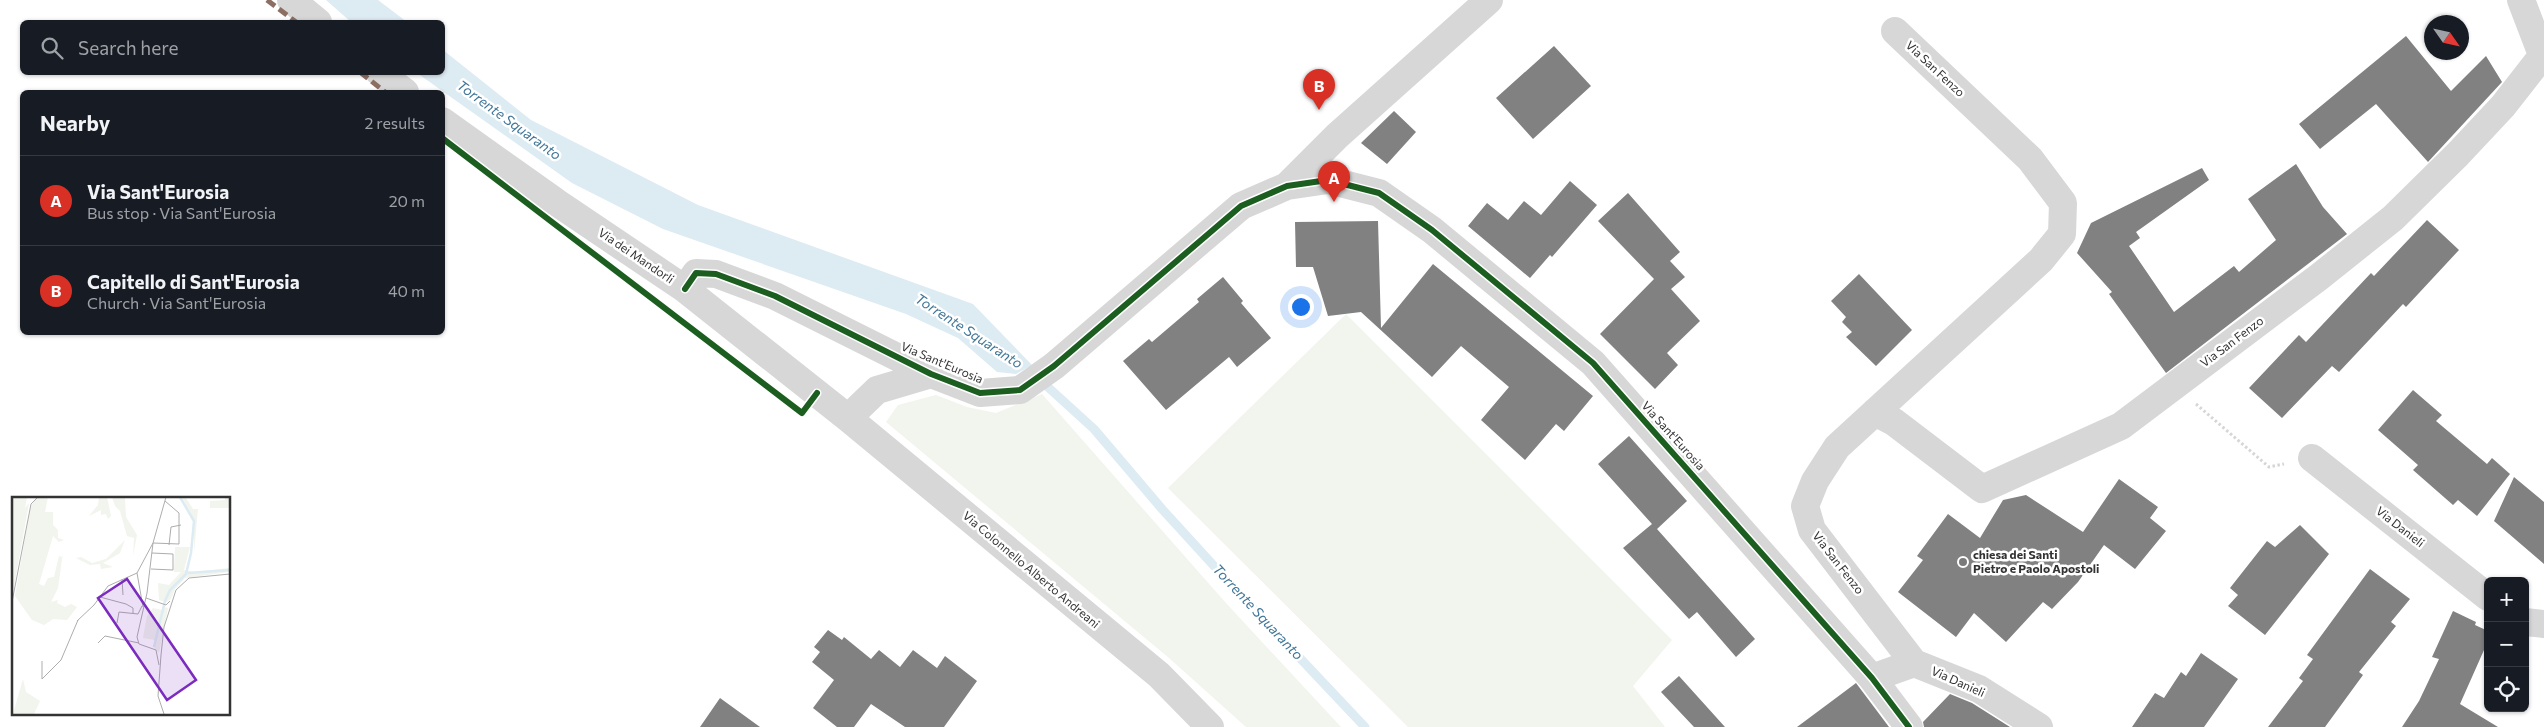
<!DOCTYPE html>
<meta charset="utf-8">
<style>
body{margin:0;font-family:Commissioner,sans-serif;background:#242831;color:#f1f3f6}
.controls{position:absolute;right:15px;bottom:15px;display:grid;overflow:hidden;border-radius:8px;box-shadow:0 1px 4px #0004}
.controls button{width:45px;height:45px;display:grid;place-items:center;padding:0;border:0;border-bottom:1px solid #363941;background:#171b24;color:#f1f3f6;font:25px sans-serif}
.compass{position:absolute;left:2424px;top:15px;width:45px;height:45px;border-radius:50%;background:#171b24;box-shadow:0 1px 4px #0004;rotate:124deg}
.you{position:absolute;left:1300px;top:306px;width:18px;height:18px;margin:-12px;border:4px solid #fff;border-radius:50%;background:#1a73e8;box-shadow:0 0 0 8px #1a73e833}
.badge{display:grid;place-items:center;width:32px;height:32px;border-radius:50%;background:#d93025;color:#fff;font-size:16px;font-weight:700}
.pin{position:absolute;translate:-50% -41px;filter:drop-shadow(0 1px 2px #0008)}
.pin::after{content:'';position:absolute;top:26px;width:18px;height:15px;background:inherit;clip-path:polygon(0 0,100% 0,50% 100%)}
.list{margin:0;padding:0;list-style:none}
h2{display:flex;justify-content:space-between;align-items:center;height:65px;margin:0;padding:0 20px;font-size:21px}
h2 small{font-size:16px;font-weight:400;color:#9ea1a6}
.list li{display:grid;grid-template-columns:32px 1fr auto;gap:15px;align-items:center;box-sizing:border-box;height:90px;padding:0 20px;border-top:1px solid #363941}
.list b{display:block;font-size:19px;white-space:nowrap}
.list p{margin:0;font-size:16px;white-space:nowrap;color:#9ea1a6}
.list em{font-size:16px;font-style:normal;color:#9ea1a6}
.icon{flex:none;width:28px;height:28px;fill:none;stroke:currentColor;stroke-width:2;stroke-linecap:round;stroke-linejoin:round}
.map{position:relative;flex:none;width:2544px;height:727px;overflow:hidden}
.search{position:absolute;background:#171b24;box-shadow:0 1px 4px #0004;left:20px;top:20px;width:425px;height:55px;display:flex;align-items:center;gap:12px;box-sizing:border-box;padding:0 18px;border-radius:8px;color:#9ea1a6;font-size:19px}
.panel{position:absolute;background:#171b24;box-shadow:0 1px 4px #0004;left:20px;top:90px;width:425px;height:245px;border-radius:8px}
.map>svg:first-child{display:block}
</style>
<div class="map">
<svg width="2544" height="727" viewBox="0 0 2544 727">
<rect width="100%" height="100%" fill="#fff"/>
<path fill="#f1f5ed" d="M1346 314 1672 640 1633 686 1665 727H1408L1168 488Z
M1042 394 1225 602 1341 727H1246L1169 658 886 422 898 405 936 395 967 407 996 413Z"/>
<path fill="#ddebf3" d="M326 0H378L407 22H351Z
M443 50 531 120 698 205 973 304 1032 365 1016 374 997 372 958 338 906 314 663 229 572 183 417 73 442 72Z"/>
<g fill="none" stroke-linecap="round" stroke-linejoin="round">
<path stroke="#ddebf3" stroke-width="9" d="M1039 379 1094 429 1162 509 1246 601 1365 727"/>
</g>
<path fill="#818181" d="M2406 36 2451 91 2486 56 2502 82 2428 162 2376 104 2320 149 2299 124Z
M1554 46 1591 86 1533 139 1496 98Z
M1394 111 1416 132 1387 164 1361 143Z
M2296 164 2323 207 2347 234 2166 373 2109 294 2112 292 2077 253 2091 223 2202 168 2209 180 2136 232 2140 238 2129 246 2174 312 2234 266 2239 272 2276 240 2248 199Z
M1570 181 1597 205 1552 257 1550 255 1530 278 1468 226 1487 203 1508 220 1524 201 1541 215Z
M1628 193 1680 252 1670 261 1685 277 1671 289 1700 321 1667 353 1678 365 1655 389 1600 334 1654 279 1598 221Z
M2427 220 2459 250 2406 307 2403 304 2339 372 2332 366 2282 418 2249 388 2299 335 2306 342 2371 273 2374 276Z
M1378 221 1381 328 1433 264 1593 396 1564 431 1556 424 1525 460 1481 420 1509 387 1461 346 1432 377 1361 312 1328 316 1313 267H1296L1295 222Z
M1859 274 1912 330 1876 366 1846 337 1852 332 1842 322 1846 317 1831 301Z
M1223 277 1243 301 1241 303 1271 338 1237 367 1229 357 1166 410 1123 361 1149 339 1152 342 1199 302 1197 299Z
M2413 390 2442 415 2436 421 2487 464 2492 458 2510 474 2477 516 2458 500 2453 505 2413 470 2418 465 2378 430Z
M1629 436 1687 501 1657 529 1755 639 1736 657 1697 612 1689 619 1623 548 1652 524 1598 464Z
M2514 477 2544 502V564L2494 521Z
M2119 479 2158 507 2150 518 2166 531 2135 569 2104 545 2078 582 2052 609 2043 602 2006 642 1974 613 1956 637 1898 592 1923 560 1917 556 1948 514 1980 538 2003 500 2026 495 2083 532Z
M2300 525 2329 554 2265 635 2228 606 2238 595 2230 588 2267 541 2275 547Z
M2370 569 2410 599 2391 622 2396 626 2359 672 2363 675 2325 727H2268L2303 681 2299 678 2313 659 2307 655Z
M2453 611 2476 622 2475 625 2488 631V641L2460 704 2498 727H2402L2419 701 2439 659 2432 657Z
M828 630 842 640 844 637 871 659 879 650 900 667 913 650 937 668 945 656 977 681 944 727H905L871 704 854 727H837L813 708 834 680 812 662 820 652 814 647Z
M2201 653 2238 679 2204 727H2132L2155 693 2164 698 2181 672 2186 676Z
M1679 676 1725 727H1694L1661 692Z
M1856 683 1889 727H1797L1840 695Z
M1950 694 1972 703 2010 727H1924L1923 722Z
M720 698 760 727H700Z"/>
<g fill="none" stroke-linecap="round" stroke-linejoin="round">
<path stroke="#d6d6d6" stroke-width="3" stroke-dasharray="2.5 2.5" stroke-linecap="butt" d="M2196 404 2269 467 2284 464"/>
<path stroke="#d7d7d7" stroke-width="28" d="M291 0 318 22
M2521 0 2544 60
M1895 31 2030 159 2063 203 2062 234 2041 260 1837 447 1815 481 1805 506 1812 530 1914 663
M379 72 405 92
M442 121 556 202 685 289 848 418 1159 675 1210 727
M1287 186 1337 136 1489 0
M685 289 696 273 716 274 775 296 931 374 980 393 1020 390 1054 366 1241 206 1287 186 1328 180 1379 193 1432 230 1593 363 1872 678 1909 727
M1875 412 1894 422 1982 489 2121 426 2319 277 2393 218 2458 154 2503 106 2542 56
M848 418 877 390 931 374
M2312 458 2488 597
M2525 622 2544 624
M1872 678 1914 663 1979 689 2039 727"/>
<path stroke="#8d6e63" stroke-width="5" stroke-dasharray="10 5" stroke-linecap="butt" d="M267 0 296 22
M360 72 385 92"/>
<g stroke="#fff" stroke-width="9">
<path id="cycleway" d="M442 138 802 413 817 393
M685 289 696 273 716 274 775 296 931 374 980 393 1020 390 1054 366 1241 206 1287 186 1328 180 1379 193 1432 230 1593 363 1872 678 1909 727"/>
</g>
<use href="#cycleway" stroke="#1b5e20" stroke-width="6"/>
</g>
<circle fill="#7a7a7a" stroke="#fff" stroke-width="2" cx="1963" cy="562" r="5"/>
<g text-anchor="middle" stroke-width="5" stroke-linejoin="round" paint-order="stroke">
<g font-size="12" fill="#333" stroke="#fff">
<text transform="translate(1935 69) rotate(43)" y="4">Via San Fenzo</text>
<text transform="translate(636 256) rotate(34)" y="4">Via dei Mandorli</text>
<text transform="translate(2232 342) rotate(-37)" y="4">Via San Fenzo</text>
<text transform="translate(942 363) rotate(23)" y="4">Via Sant'Eurosia</text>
<text transform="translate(1673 436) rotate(48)" y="4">Via Sant'Eurosia</text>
<text transform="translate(2400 527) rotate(38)" y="4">Via Danieli</text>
<text transform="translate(1838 563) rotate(52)" y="4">Via San Fenzo</text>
<text transform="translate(1031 570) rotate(40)" y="4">Via Colonnello Alberto Andreani</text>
<text transform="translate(1958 682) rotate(24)" y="4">Via Danieli</text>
</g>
<g font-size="12" font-weight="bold" fill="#333" stroke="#fff" text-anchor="start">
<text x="1973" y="559">chiesa dei Santi<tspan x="1973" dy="14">Pietro e Paolo Apostoli</tspan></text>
</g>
<g font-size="14" font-style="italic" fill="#3f7597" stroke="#fff">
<text transform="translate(509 120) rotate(36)" y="5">Torrente Squaranto</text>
<text transform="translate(969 331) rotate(33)" y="5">Torrente Squaranto</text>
<text transform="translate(1258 612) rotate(47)" y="5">Torrente Squaranto</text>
</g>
</g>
<g transform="translate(12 497)">
<rect width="218" height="218" fill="#fff"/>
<path d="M0 0H15L13 11 17 6 0 101ZM24 0H36L33 15H41V28L46 33V41L52 43 47 45 41 39 27 87 32 89 36 81 42 80 47 59 50 60 51 55 46 91 39 105 46 103 45 106 53 110 59 107 65 110 55 123 41 122 32 128 20 123 3 99 18 12ZM87 0H95L99 19 96 22 94 17 89 18V13L77 19 86 8ZM100 0 113 1 114 20 125 38 121 59 122 41 115 39 108 14 103 9ZM170 0 174 1 181 12H186L182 56V23ZM213 0H217V11H198V4L213 3ZM113 43 108 56 91 66 101 70 89 72 88 67 78 68 64 61 69 60 80 66 94 62ZM163 50H178L172 73 182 75 217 71V75L173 81 163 92 159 102 153 106 154 101 153 105 147 103 146 86 157 88 169 75H162ZM152 110 156 111 147 156 142 151ZM141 111 150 113 143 143 131 141 135 119ZM11 182 14 195 28 204 22 217H1Z" fill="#f1f5ed"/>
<path fill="none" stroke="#ddebf3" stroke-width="2.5" d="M176 76 218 73M142 150 153 104 158 93 174 77 179 56 182 24 168 0"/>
<path fill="none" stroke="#adadad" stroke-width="1" d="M141 46 167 47V16L153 4M157 48 159 30 169 28M139 72 161 73V57L140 56M110 82 111 98M88 100 114 107 121 111V117M134 101 154 108 158 104M0 105 19 7 26 0M131 110 125 76 141 46M65 124 82 108 96 89 125 76M105 126 107 115 126 117 130 109M86 146 93 139 127 146M30 164V182L49 163 66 123M147 168 144 153 127 147 125 140 135 96 141 46 154 0M152 217 146 199 149 158 152 130 164 93 177 81 218 77"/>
<path fill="#7b2cbf" fill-opacity="0.15" stroke="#7b2cbf" stroke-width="2.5" d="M115 82 184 183 155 203 86 101Z"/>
<rect width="218" height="218" fill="none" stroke="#333" stroke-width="2.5"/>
</g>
</svg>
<div class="controls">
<button>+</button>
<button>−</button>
<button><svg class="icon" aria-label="locate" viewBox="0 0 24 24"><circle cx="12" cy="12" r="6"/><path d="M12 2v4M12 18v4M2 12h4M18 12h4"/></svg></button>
</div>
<svg class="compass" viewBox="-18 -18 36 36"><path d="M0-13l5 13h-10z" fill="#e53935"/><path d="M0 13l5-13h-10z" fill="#9ea1a6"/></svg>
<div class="you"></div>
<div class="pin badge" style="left:1334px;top:202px">A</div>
<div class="pin badge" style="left:1319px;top:110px">B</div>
<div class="search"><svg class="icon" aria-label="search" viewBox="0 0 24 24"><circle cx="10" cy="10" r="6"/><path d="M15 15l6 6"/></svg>Search here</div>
<section class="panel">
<h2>Nearby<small>2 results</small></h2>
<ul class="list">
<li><span class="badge">A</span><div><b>Via Sant'Eurosia</b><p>Bus stop · Via Sant'Eurosia</p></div><em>20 m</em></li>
<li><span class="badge">B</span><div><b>Capitello di Sant'Eurosia</b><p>Church · Via Sant'Eurosia</p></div><em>40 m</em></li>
</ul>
</section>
</div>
